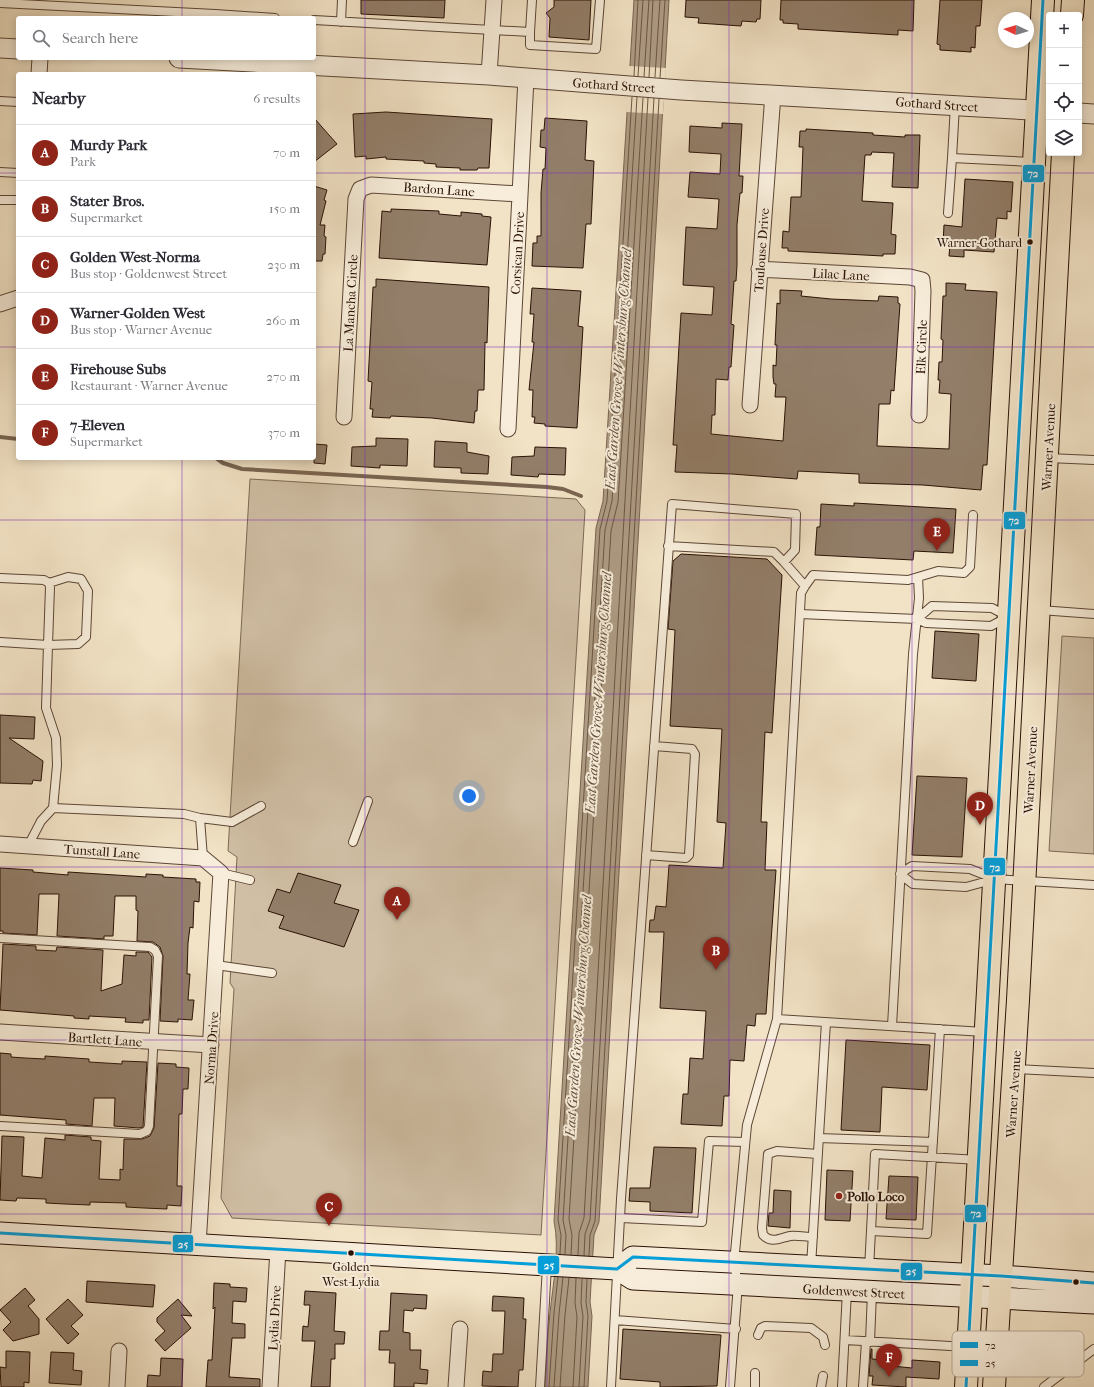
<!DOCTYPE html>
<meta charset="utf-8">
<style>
body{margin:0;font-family:"IM FELL French Canon",serif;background:#f7f7f7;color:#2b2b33}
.controls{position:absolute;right:12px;top:12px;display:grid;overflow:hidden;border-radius:4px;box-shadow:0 2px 10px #0003}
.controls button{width:36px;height:36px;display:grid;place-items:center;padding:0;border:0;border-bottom:1px solid #e1e1e2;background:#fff;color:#2b2b33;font:20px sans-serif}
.compass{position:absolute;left:998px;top:12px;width:36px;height:36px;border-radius:50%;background:#fff;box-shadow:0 2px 10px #0003;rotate:274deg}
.you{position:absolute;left:469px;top:796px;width:14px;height:14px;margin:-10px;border:3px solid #fff;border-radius:50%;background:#1a73e8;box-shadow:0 0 0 6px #1a73e833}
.badge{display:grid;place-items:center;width:26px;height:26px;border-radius:50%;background:#8f2418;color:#fff;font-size:13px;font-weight:700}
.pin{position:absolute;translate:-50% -33px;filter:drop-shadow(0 1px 2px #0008)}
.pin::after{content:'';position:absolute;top:21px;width:14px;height:12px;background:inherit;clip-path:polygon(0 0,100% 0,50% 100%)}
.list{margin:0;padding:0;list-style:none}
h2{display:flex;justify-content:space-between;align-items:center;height:52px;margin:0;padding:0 16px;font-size:17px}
h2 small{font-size:13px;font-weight:400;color:#7c7c81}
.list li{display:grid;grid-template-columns:26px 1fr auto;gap:12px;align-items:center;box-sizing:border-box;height:56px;padding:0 16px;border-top:1px solid #e1e1e2}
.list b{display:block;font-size:15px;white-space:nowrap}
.list p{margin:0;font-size:13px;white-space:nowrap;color:#7c7c81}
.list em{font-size:13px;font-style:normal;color:#7c7c81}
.icon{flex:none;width:22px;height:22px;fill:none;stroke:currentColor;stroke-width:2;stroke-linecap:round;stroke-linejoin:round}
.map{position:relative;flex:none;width:1094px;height:1387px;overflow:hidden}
.search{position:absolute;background:#fff;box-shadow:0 2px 10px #0003;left:16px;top:16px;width:300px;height:44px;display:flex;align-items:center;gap:10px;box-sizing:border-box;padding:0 14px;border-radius:4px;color:#7c7c81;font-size:15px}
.panel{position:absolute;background:#fff;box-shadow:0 2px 10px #0003;left:16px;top:72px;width:300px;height:388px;border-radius:4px}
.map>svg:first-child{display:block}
</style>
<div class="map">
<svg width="1094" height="1387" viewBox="0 0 1094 1387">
<rect width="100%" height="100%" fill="#f2e3c6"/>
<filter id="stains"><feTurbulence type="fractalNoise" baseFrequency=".005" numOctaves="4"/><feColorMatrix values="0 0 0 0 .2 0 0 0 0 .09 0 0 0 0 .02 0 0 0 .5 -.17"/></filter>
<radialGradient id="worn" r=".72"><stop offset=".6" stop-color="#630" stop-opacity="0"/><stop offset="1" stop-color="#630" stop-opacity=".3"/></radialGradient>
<path fill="#d0bfa5" stroke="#7d6855" d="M250 479 576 499 585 510 541 1235 232 1218 221 1198 234 989 230 983 237 857 228 851Z
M1062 636 1094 638V854L1049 851Z"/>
<path fill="#ae9c84" stroke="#796451" d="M634 0H669L599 1222 594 1235 590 1302 592 1316 588 1387H545C547 1362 547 1337 550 1313 553 1283 560 1251 554 1221L596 528 603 501Z"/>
<path fill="#f2e3c6" d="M629 66 666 68 663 114 626 112Z"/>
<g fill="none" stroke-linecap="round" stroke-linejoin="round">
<path stroke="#6c5644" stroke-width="1" d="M634 76 638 0
M638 76 643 0
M644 77 649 0
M649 77 653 0
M655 77 660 0
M660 78 665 0
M560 1254 561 1235 558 1220 600 529 607 501 632 97
M565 1254 566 1235 563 1220 605 530 612 501 637 97
M571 1255 572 1235 569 1219 611 531 618 502 643 98
M578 1255 579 1233 584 1218 648 98
M584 1256 585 1234 590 1220 654 98
M589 1256 590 1235 595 1221 659 99
M549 1387 554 1313 558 1277
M554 1387 559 1314 563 1277
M560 1387 565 1315 569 1278
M573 1387 577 1317 575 1303 576 1278
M579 1387 583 1316 581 1303 582 1279
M584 1387 588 1316 586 1302 587 1279"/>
<path stroke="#796451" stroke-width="4" d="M0 437 18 439
M216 458 223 463 242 469 547 487 563 489 581 496"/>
</g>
<path fill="#927e69" stroke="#2a1105" d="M361 0H445L444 18 361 14Z
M554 0H591L589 40 549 37 550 18 546 13 554 7Z
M686 0H761L760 19H757L756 22 742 21 741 26 698 23 699 18 685 17Z
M781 0H914L913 31 898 30V35L798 29V24L783 23V20H780Z
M940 0H982L980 26H976L975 48 971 47V52L940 50V45L937 44Z
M386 112 492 119 489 168H478L477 170H460V168L436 167V164L424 163V161L386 159V157L366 159V156L355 157 353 114Z
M314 118 337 144 314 162Z
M545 118 587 121 585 160 594 161 591 224H586L583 268 532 266 533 243H537V236H541V193L543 169H545L546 148 540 147 541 130H544Z
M722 123 742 124 739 176H743L742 193H740L737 225V265L736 281H734L731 324 734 325 731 367H729L728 380 716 379 715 415H712L711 434 783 441 786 397H775L776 384H774L773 377V365L776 366 777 345H775L777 303 780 304V290L802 291 801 296 831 299 878 301 879 296 898 297V303L900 304 894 391 891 390 890 404H879L877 446 949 449 951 394 939 393 940 380H938L939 362H942L943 340 941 339 943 296H946V283L966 284 965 290 997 292 987 465H983L981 490 923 485 859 483V474L798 471 797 479 732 474 675 472 677 445H673L681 313 712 315 714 287 683 285 686 227 717 229 719 199 688 197 690 172 720 174 721 154 689 152 690 126 722 128Z
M806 129 873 133V135L905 137V135H920L918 188 892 187 894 153 872 152 871 155H865L862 201 893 203 891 234 896 235 895 254H883V256L788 251V248H782L783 231 789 232 791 197H801L803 147H799L800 131H806Z
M965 179 1013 182 1011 212 1007 211V219L997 218 994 252 964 250V257L949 256 950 244H943L944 225 962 227Z
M314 186 327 190 324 200 326 201 320 225H325L324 236 326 237 325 254H323L322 261H314Z
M391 209 439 211V214L461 216V212L482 214V216L491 217 487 265 379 258 382 211 391 212Z
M376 279 489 287 487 343 485 342 484 390H478L477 411H475L474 423 432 418 391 416 390 418 372 417 373 409H370L372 382 368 381 373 287H376Z
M532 288 581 291 578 326 583 327 577 428 545 426V424L534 423 535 417H532L533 390H529L534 342H532L534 314H530Z
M376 438 408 439 407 466 380 465V468L351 466 352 447 376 446Z
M435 441 467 443V452L489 456 488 474 461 473V468L434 467Z
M314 444 327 445 325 464 314 463Z
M535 447 566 448 565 475 539 474 538 477 511 475 512 457 534 456Z
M854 503 956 509 953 553 914 551 913 560 815 555 817 527H820L821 504 854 506Z
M681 554 767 559 782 575 772 733 765 732 761 822H767L765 870H776L766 1014H756L755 1026 747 1025 744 1061 730 1060 729 1096H724L722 1126 681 1124 683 1094H688L690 1058 703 1059 706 1011 660 1008 664 932H649L650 920H654L656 906 666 907 669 865 723 868 726 823 717 822 722 729 670 726 675 630 668 629 673 561Z
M935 631 979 634 976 681 932 678Z
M0 715 35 717 34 739 9 738 43 761 41 781 33 780 32 784 0 783Z
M917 776 967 778 962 857 912 855Z
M0 868 33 870V872L68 875V872L131 876 146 877V874L163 875V877L196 879V882H200L199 902 194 901 193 928 190 927 188 943 187 974H190L188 1000H194L192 1020 178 1019V1022L160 1021 163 956 160 947 153 942 137 941 138 911 136 910V896H115L113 936H104V939L57 936 59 894H39L37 935 3 933V931H0Z
M298 873 341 885 334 903 359 910 344 947 279 928 284 916 268 911 277 889 290 893Z
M3 944 36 946V950L56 951 57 947 103 950 101 991 122 984 124 955 136 956V952H148L152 957 149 1020H143V1023L125 1022 126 1018 89 1016V1019L74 1018V1016L0 1010Z
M846 1040 930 1045 927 1090 882 1087 880 1132 841 1130Z
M0 1053 11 1054V1057L25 1058 45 1059V1056L89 1059V1062L122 1064V1061L147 1062 143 1127 139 1128 114 1126 115 1098H94L92 1126 66 1124V1120L0 1115Z
M158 1063 176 1064V1067L189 1068 188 1089H183L182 1114H179L177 1186H182L181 1206 167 1205V1209L144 1208 126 1207V1203L90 1202V1205L65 1204 46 1203V1199L17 1198 16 1201 0 1200 2 1136 24 1137 22 1176 42 1178 45 1138 65 1140V1135L91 1137V1140L101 1141 99 1179 120 1180V1169L123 1170 124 1139H142L150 1136 154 1128Z
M654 1147 696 1148 692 1213 650 1211V1202L629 1201 630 1188H650Z
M827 1170 853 1171 850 1221 825 1220Z
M889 1176 918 1177 916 1220 886 1219Z
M774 1190 791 1191 790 1228 768 1226 769 1213H773Z
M87 1281 155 1285 153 1307 86 1302Z
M214 1283 230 1284V1287L247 1288 246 1302 233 1301 232 1323 245 1324V1338H232L229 1377 260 1379V1387H206L208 1360H212L215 1307 213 1309Z
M25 1288 35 1300 28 1306 39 1319V1334L13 1341 3 1330 11 1322 0 1310Z
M305 1291 336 1293 334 1331 345 1332 344 1344H335V1359H331L330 1387H311L315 1341H302L303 1326 308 1327 310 1305H304Z
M391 1293 427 1295 426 1309 414 1308 413 1311 404 1310 403 1332 410 1333V1350H421L420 1369 428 1370 427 1384 414 1383V1387H394L395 1363H389L390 1350H379L380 1331H389Z
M493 1296 524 1298 523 1319H526L523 1370H519L518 1387 482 1386 483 1371 492 1372 493 1354H503L505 1311H492Z
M68 1299 83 1315 71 1326 79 1334 68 1344 46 1319Z
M178 1299 192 1316 181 1315 191 1328 165 1351 155 1340 165 1331 157 1322V1318Z
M623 1329 721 1335 717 1386 660 1387V1382L620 1379Z
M871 1349H872V1359L887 1360 892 1366 912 1368V1360L940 1362 939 1379 906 1377V1387L872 1385 873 1376H869Z
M6 1351 30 1352 29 1383 24 1382V1387H1L0 1367 6 1368Z
M51 1352 74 1353 73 1370 82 1371 81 1385 49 1383Z
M161 1358 183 1359 182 1387H147L148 1375 160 1376Z"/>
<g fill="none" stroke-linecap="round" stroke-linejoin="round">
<g stroke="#5c4635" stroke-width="10">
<path id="service" d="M0 3 215 14V18
M215 14 275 18
M314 20 530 32V45L596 49 600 0
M341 22 342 0
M530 32 532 0
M0 101 18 102
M955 105 952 158 1033 162
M0 172 18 173
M0 200H18
M948 213 952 158
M1048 458 1094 460
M668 546 774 552 784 562
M918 577 938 571 964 573 970 567 973 515
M0 578 44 580 49 583 50 587 48 645 0 642
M805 586 813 575 908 580 918 577 919 598 913 654 892 1026
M1040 610 1094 614
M800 614 917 619 926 623 991 626 1006 618
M917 619 932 606 992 608 1007 616
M53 808 184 814 200 818 203 858
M200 818 232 822 261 806
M353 842 368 801
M28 846 41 821 53 808 57 765 56 738 46 708 48 645 78 644 86 637 88 591 81 579 68 577 49 583
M646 855 686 858 689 855 695 754 692 749 654 746
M221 873 250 880
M992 880 966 887 913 884 900 874 912 866 970 869 995 879 1094 885
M0 938 150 947 155 950 158 956 149 1126 147 1131 140 1134 0 1126
M216 965 272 973
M777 1019 984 1032
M1015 1069 1094 1073
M819 1138 933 1142
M621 1218 702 1222 709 1141 745 1142
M872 1231 927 1234 940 1029
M813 1237C806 1237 797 1235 790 1236 780 1238 772 1244 763 1235L762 1228 768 1154 777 1151 818 1154
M811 1266 826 1022
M869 1269 875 1154 979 1160
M615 1320 736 1329
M758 1335 761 1328 765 1326 811 1328 823 1337 825 1345
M845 1340 968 1347
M870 1342 872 1292
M540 1387 547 1266
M611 1387 621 1199 672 504 796 514 795 550 784 562 805 586 801 593 777 1019 747 1125 734 1263 738 1284 730 1387
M755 1387V1373
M821 1387 823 1376
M842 1387 847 1291
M863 1387 866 1341
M1044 1387 1094 1349"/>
</g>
<g stroke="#5c4635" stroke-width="17">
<path id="minor" d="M39 74 40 58
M489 75 494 0
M759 269 910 277 922 280 923 291 919 415
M0 304 18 298
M750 405 773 94
M344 417 356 199 360 189 371 185 519 194
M508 429 526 78
M0 844 203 858 221 873 198 1245
M0 1032 211 1045
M117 1387 119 1351
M270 1387 278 1249
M456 1387 460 1329"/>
</g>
<g stroke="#5c4635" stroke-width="21">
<path id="tertiary" d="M0 48 18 49
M179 58 489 75 681 90 1049 111
M1079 113 1094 114"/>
</g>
<g stroke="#2a1105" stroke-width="23">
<path id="secondary" d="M0 1233 617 1269 633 1279 1094 1303
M617 1269 633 1257 1001 1276 1094 1283"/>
</g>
<g stroke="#2a1105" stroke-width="24">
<path id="primary" d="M1072 15 1073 0
M966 1387 1043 0
M994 1387 1018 1000 1063 153"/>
</g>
<use href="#service" stroke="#f7edda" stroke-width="8"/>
<use href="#minor" stroke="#f7edda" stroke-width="15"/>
<use href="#tertiary" stroke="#f7edda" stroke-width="19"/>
<use href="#secondary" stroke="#f7edda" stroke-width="21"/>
<use href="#primary" stroke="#f2e3c6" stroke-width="22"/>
<g stroke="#f7edda" stroke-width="6">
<path id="bus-1" d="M966 1387 1043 0"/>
</g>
<g stroke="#f7edda" stroke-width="6">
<path id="bus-2" d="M0 1233 617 1269 633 1257 1001 1276 1094 1283"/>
</g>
<use href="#bus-1" stroke="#049fda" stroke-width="3"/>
<use href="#bus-2" stroke="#049fda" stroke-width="3"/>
</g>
<path fill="none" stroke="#7b2cbf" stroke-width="1" stroke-opacity="0.55" d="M182 0V18M365 0V1387M547 0V1387M729 0V1387M912 0V1387M182 58V74M0 173H18M314 173H1094M0 347H18M314 347H1094M182 458V1387M0 520H1094M0 694H1094M0 867H1094M0 1040H1094M0 1214H1094"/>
<g fill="#2a1105" stroke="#f7edda" stroke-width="1.5">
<circle cx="1030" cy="242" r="3.5"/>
<circle cx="351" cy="1253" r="3.5"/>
<circle cx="1076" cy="1282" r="3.5"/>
</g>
<circle fill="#8f2418" stroke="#f7edda" stroke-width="1.5" cx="839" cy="1196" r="4"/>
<g text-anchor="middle" stroke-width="4" stroke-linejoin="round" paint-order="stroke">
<g font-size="12" fill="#2a1105" stroke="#f7edda" text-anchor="end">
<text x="1022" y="247">Warner-Gothard</text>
<text x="351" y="1271" text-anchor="middle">Golden<tspan x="351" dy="15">West-Lydia</tspan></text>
</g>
<g font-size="13" fill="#2a1105" stroke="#f7edda">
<text transform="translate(614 85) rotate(4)" y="5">Gothard Street</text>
<text transform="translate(937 104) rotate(4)" y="5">Gothard Street</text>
<text transform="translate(439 189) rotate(4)" y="5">Bardon Lane</text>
<text transform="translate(761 250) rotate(-86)" y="5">Toulouse Drive</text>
<text transform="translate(517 253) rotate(-87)" y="5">Corsican Drive</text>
<text transform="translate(841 274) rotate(3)" y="5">Lilac Lane</text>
<text transform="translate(350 303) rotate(-87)" y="5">La Mancha Circle</text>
<text transform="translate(921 347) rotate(-88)" y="5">Elk Circle</text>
<text transform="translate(1048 447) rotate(-87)" y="5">Warner Avenue</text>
<text transform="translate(1030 770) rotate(-87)" y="5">Warner Avenue</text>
<text transform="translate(102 851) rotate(4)" y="5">Tunstall Lane</text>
<text transform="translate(105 1039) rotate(4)" y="5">Bartlett Lane</text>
<text transform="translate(211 1048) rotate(-86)" y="5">Norma Drive</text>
<text transform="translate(1013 1094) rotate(-86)" y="5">Warner Avenue</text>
<text transform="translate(854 1291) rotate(3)" y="5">Goldenwest Street</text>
<text transform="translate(274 1318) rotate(-87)" y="5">Lydia Drive</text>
</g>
<g font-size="13" font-weight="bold" fill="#2a1105" stroke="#f7edda" text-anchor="start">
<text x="847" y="1201">Pollo Loco</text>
</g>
<g font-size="14" font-style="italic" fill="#65503e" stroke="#f7edda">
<text transform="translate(618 369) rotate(-86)" y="5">East Garden Grove-Wintersburg Channel</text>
<text transform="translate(598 693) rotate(-86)" y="5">East Garden Grove-Wintersburg Channel</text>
<text transform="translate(578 1016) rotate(-86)" y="5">East Garden Grove-Wintersburg Channel</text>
</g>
</g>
<rect x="952" y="1331" width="132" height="46" rx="6" fill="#f7edda" stroke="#baab9a" stroke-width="1"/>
<rect x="960" y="1342" width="18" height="6" fill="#049fda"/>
<rect x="960" y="1360" width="18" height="6" fill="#049fda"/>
<g font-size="11" fill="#2a1105">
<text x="985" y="1349">72</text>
<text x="985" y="1367">25</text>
</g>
<g stroke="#f7edda" stroke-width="1.5">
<rect x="1022" y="164" width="23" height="19" rx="4" fill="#049fda"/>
<rect x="1003" y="511" width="23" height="19" rx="4" fill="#049fda"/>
<rect x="983" y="857" width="23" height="19" rx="4" fill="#049fda"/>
<rect x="964" y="1204" width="23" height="19" rx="4" fill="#049fda"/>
<rect x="172" y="1234" width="22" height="19" rx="4" fill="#049fda"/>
<rect x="537" y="1255" width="23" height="20" rx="4" fill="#049fda"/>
<rect x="900" y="1262" width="23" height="19" rx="4" fill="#049fda"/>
</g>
<g font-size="11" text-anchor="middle" font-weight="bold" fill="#fff">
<text x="1033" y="177">72</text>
<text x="1014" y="524">72</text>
<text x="995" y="871">72</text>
<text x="976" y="1217">72</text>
<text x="183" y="1248">25</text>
<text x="549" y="1269">25</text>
<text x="911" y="1275">25</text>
</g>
<rect width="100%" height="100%" filter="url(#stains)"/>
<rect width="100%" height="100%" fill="url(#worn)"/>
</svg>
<div class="controls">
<button>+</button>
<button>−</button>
<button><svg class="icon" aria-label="locate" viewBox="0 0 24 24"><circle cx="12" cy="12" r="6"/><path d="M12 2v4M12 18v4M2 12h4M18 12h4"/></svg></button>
<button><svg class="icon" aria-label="layers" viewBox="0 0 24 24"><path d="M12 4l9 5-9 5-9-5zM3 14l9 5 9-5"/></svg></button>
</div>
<svg class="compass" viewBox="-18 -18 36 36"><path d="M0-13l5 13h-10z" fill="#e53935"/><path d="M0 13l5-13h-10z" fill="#7c7c81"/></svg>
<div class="you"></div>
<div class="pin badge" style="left:397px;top:920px">A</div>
<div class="pin badge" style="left:716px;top:970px">B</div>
<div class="pin badge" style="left:329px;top:1226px">C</div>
<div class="pin badge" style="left:980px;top:825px">D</div>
<div class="pin badge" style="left:937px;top:551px">E</div>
<div class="pin badge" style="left:889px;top:1377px">F</div>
<div class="search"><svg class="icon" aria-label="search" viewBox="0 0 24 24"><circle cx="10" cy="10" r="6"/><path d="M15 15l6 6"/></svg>Search here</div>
<section class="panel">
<h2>Nearby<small>6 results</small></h2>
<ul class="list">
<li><span class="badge">A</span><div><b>Murdy Park</b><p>Park</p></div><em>70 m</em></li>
<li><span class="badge">B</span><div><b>Stater Bros.</b><p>Supermarket</p></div><em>150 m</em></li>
<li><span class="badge">C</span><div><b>Golden West-Norma</b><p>Bus stop · Goldenwest Street</p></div><em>230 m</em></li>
<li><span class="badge">D</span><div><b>Warner-Golden West</b><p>Bus stop · Warner Avenue</p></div><em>260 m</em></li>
<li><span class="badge">E</span><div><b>Firehouse Subs</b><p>Restaurant · Warner Avenue</p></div><em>270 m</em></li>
<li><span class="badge">F</span><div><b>7-Eleven</b><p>Supermarket</p></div><em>370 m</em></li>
</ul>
</section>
</div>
